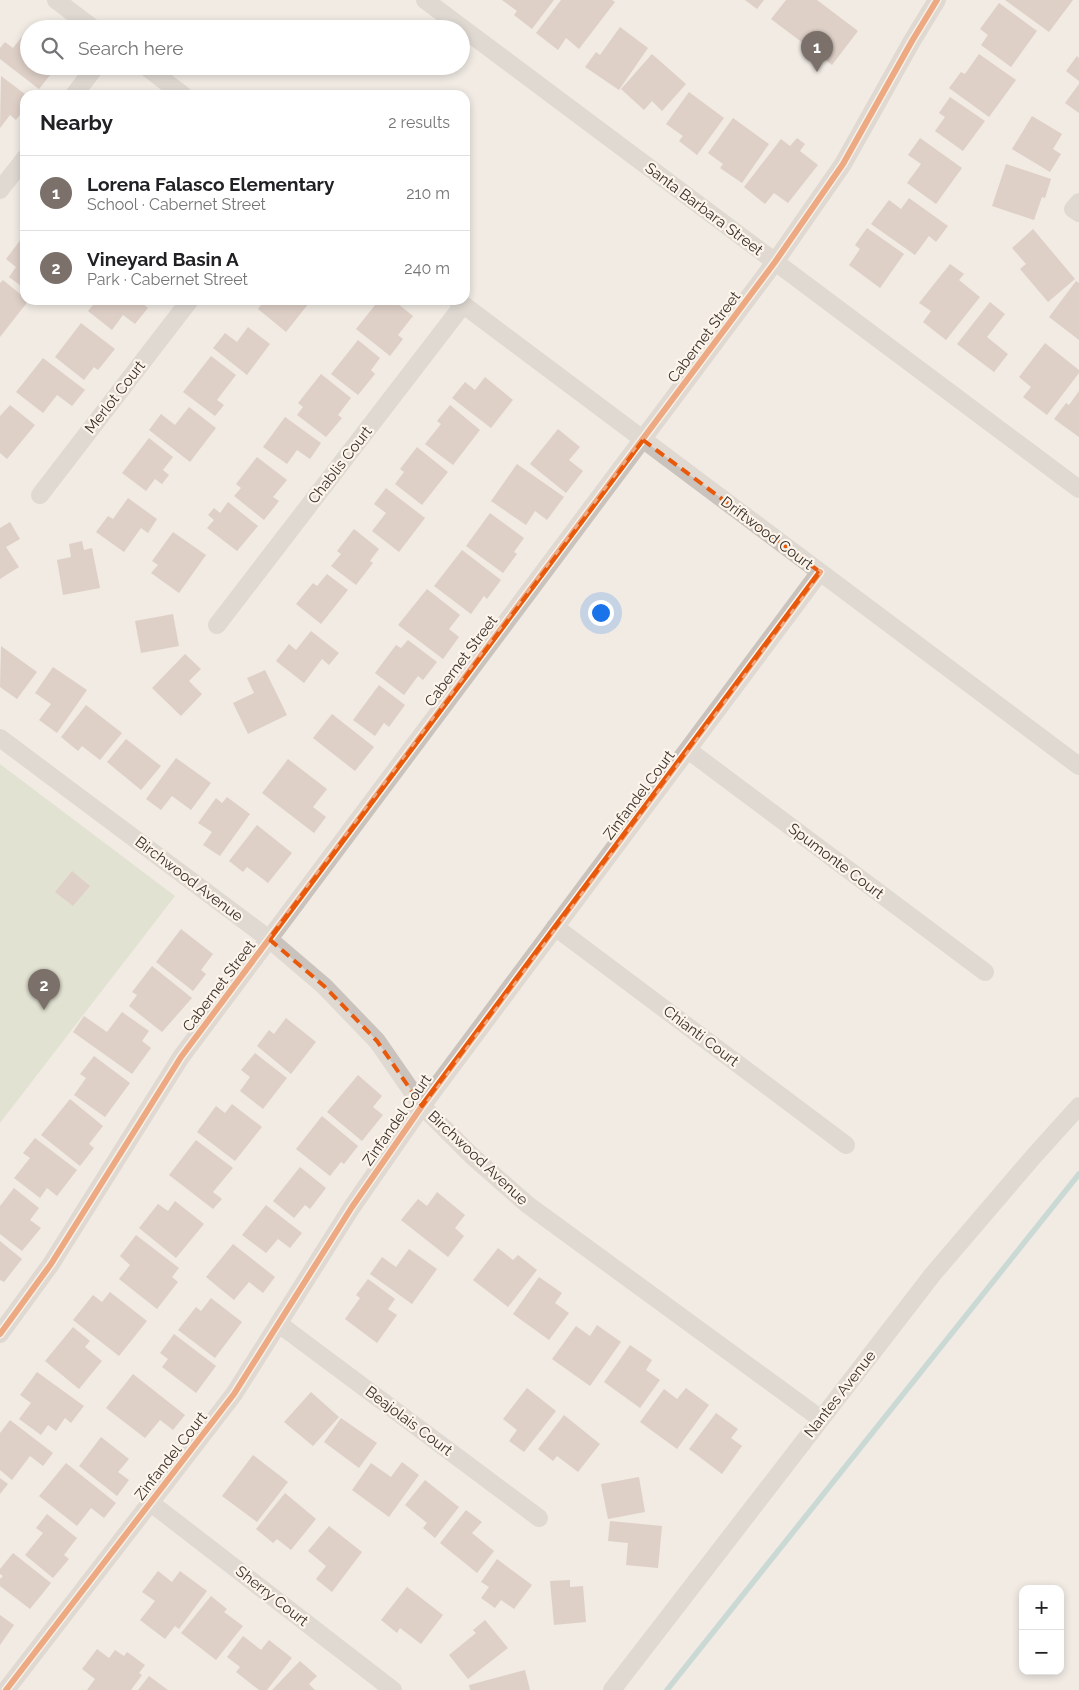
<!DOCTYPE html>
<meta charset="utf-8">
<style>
body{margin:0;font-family:Raleway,sans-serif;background:#f6f6f6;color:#202124}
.controls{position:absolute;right:15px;bottom:15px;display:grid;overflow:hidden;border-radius:10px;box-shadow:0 2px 8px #0003}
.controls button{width:45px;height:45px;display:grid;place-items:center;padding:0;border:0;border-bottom:1px solid #e0e0e0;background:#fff;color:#202124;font:25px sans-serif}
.you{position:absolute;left:600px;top:612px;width:18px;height:18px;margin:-12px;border:4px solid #fff;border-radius:50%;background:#1a73e8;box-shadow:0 0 0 8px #1a73e833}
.badge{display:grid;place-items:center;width:32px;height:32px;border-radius:50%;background:#7b716a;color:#fff;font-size:16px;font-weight:700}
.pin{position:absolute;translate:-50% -41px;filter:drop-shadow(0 1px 2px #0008)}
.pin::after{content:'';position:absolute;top:26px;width:18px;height:15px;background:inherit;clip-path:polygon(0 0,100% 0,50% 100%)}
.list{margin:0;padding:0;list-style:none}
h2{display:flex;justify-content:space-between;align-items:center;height:65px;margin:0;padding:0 20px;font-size:21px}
h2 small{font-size:16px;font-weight:400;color:#757577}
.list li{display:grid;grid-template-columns:32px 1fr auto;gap:15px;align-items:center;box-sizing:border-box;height:75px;padding:0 20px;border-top:1px solid #e0e0e0}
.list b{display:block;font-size:19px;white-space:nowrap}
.list p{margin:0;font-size:16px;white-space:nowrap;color:#757577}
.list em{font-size:16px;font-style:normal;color:#757577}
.icon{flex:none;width:28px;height:28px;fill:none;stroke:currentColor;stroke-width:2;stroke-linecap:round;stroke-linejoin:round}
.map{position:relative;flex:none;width:1079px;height:1690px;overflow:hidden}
.search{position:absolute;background:#fff;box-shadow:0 2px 8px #0003;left:20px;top:20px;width:450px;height:55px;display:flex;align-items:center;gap:12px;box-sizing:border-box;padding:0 18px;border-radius:28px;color:#757577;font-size:19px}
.panel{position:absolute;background:#fff;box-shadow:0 2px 8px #0003;left:20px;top:90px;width:450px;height:215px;border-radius:15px}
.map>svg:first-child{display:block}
</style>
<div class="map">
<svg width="1079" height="1690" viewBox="0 0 1079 1690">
<rect width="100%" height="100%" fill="#f1ebe4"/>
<path fill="#d1d7bc" d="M0 764 175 896 0 1123Z"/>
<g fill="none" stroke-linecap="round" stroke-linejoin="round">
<path stroke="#9ec3c4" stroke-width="5.5" d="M667 1690 1079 1174"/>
</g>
<path fill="#c7afa4" d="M502 0H554L532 29 514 15 517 11Z
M561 0H612L615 2 579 49 566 38 558 50 536 33Z
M745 0H764L757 9Z
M786 0H817L858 31 832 65 771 19Z
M1005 0H1073L1049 32Z
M999 3 1037 31 1011 67 981 45 988 35 980 29Z
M620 27 648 48 619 90 585 67 596 52 600 55Z
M29 28V66H50L54 70 39 89 0 59V48L5 42 13 48Z
M652 54 686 84 662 111 652 101 644 110 621 89Z
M979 54 1016 80 989 117 949 88 961 72 965 74Z
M1077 56 1079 58V81L1066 71Z
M1 76 25 94V108L16 120 10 115 0 128Z
M1079 84V113L1065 103Z
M689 92 724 118 697 155 679 141 683 136 666 124Z
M950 97 985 121 963 151 935 131 945 117 939 113Z
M1032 116 1062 134 1053 149 1061 154 1050 172 1012 149Z
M733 118 769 144 742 183 720 168 723 164 708 153Z
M797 138 805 144 800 151 818 165 788 203 774 193 765 204 744 187 781 139 790 146Z
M920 138 962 168 936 204 907 183 921 164 908 155Z
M1006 164 1051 179 1045 198 1042 197 1034 220 992 206Z
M909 198 948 226 936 242 929 236 915 255 871 224 889 200 901 209Z
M867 228 904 254 880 288 849 265 860 249 855 245Z
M1033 229 1075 279 1048 302 1020 269 1026 264 1012 248Z
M25 234V289L9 277 16 267 6 259Z
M950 264 964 274 959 280 980 297 946 340 923 322 931 311 919 303Z
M3 280 25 298V300H29L0 337V283Z
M1076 281 1079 283V340L1049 317Z
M97 300H138L148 308 135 324 123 315 112 330 88 311Z
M265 300H306L309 303 286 332 258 309Z
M379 300H393L413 316 398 335 403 339 390 356 356 329Z
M990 302 1005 314 987 337 1008 354 994 372 957 344Z
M81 323 115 349 98 370 94 367 84 380 55 357Z
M248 327 270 344 247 375 213 348 225 333 237 342Z
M358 340 380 358 371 370 375 374 358 395 331 374Z
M1045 343 1079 370V373L1047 415 1023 397 1031 387 1019 377Z
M211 356 236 375 217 400 224 405 215 416 183 392Z
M43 358 85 390 72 406 57 395 43 413 16 392Z
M321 374 351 398 338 415 342 418 326 437 297 415 303 407 298 403Z
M485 377 513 400 491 428 452 398 465 382 475 390Z
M1079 391V437L1054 419 1066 403 1069 405Z
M10 405 35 425 7 459 0 453V416Z
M450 405 480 430 453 465 425 444 441 424 437 421Z
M189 407 216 428 190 462 149 430 161 414 175 425Z
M285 417 321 443 310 459 297 450 287 464 263 447Z
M558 429 580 447 569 460 583 471 566 493 530 464Z
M149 438 173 457 163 470 169 475 162 484 155 479 146 491 122 473Z
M417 447 448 472 422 505 395 484 404 472 400 469Z
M257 457 287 480 273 497 279 501 264 520 234 496 241 488 236 484Z
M517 464 564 497 547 520 535 511 526 525 491 501Z
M386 488 425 518 399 552 372 531 386 513 374 504Z
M128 498 157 519 148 533 141 528 124 552 96 532 108 516 113 519Z
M228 502 258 526 237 551 207 528 214 520 208 515 214 508 220 513Z
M490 513 524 538 514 552 517 554 503 573 466 546Z
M10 522 20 539 6 547 19 567 0 579V528Z
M354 529 379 549 370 561 373 563 356 585 331 566 341 554 337 551Z
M173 532 206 555 179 593 151 573 158 565 152 561Z
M82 541 84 550 92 548 100 588 63 595 57 560 71 557 69 544Z
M462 550 501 580 487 599 484 596 471 614 434 586Z
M327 574 348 590 321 624 296 604 313 583 317 586Z
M427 589 460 615 449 629 459 637 443 659 398 625Z
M173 614 179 646 141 653 135 621Z
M311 631 339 653 329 665 322 659 304 683 276 661 289 644 296 650Z
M408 640 437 662 423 680 418 676 404 695 375 673 396 645 401 648Z
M1 646 37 672 17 699 0 687Z
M185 654 201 669 189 681 202 694 181 716 152 688Z
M53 667 87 690 57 733 39 720 51 704 35 693Z
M265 670 287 715 248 734 233 703 254 693 247 678Z
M379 685 405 705 389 727 384 723 375 736 353 720Z
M86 705 122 733 100 760 82 746 78 751 61 737Z
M332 714 374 747 355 771 313 738Z
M126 739 161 766 141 790 107 762Z
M176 758 211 783 191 810 172 796 161 810 146 799Z
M288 759 327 789 313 807 326 817 314 833 262 793Z
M227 797 250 814 220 856 203 845 212 832 198 823 216 798 222 803Z
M257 825 292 853 268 883 247 867 243 872 229 861Z
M72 871 90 886 73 906 55 892Z
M181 929 213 954 201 970 206 974 193 991 156 962Z
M152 966 192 998 162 1032 129 1006 137 995 132 992Z
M122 1012 149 1031 142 1041 151 1048 132 1074 73 1032 84 1016 107 1032Z
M286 1018 316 1042 291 1074 257 1046 269 1030 274 1034Z
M255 1053 287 1078 263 1109 240 1091 250 1077 241 1070Z
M94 1056 130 1083 105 1117 74 1095 86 1078 80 1074Z
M358 1075 382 1096 373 1107 383 1115 362 1141 327 1112Z
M70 1099 103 1126 89 1144 94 1148 80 1166 41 1135Z
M232 1104 262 1127 235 1161 197 1132 216 1106 225 1113Z
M322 1116 358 1146 344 1164 341 1162 330 1176 296 1149Z
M35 1138 77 1170 57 1196 47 1188 40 1198 14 1178 30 1158 23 1153Z
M196 1140 233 1168 213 1192 222 1199 213 1209 169 1175Z
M300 1167 326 1188 310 1209 305 1205 294 1218 273 1201Z
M14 1188 39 1208 30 1220 41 1228 22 1251 0 1234V1206Z
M437 1192 465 1215 455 1228 464 1236 448 1257 401 1220 418 1199 427 1206Z
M175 1201 204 1224 176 1258 139 1228 158 1204 168 1211Z
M266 1205 302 1233 290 1248 278 1239 266 1253 242 1235Z
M136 1235 179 1268 172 1277 178 1282 157 1309 119 1279 130 1265 120 1256Z
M0 1241 22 1259 4 1282 0 1280Z
M233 1244 275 1277 263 1293 249 1282 234 1300 206 1277Z
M498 1248 513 1260 518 1255 537 1270 508 1307 473 1280Z
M409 1249 437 1269 412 1304 370 1274 382 1257 396 1267Z
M539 1277 562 1293 555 1303 569 1313 549 1340 513 1314Z
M368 1279 395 1299 388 1309 397 1315 377 1343 345 1319 360 1298 356 1295Z
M110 1292 147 1321 119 1356 73 1320 93 1295 102 1302Z
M211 1298 242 1322 215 1358 178 1330 196 1307 201 1311Z
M597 1325 621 1342 590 1386 552 1359 576 1326 590 1336Z
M73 1327 90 1341 85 1347 102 1361 79 1389 45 1361Z
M174 1334 216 1366 196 1393 162 1367 168 1359 160 1353Z
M630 1345 652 1360 646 1370 660 1380 640 1408 604 1382Z
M37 1372 84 1406 71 1423 65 1418 56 1431 48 1425 41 1435 19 1419 31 1403 20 1395Z
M133 1374 185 1415 173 1430 160 1420 145 1438 106 1408Z
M527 1388 556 1411 524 1452 509 1441 517 1430 503 1419Z
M686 1388 709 1405 677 1449 640 1422 664 1389 677 1399Z
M311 1392 339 1417 313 1446 284 1422Z
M716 1413 738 1429 731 1438 742 1446 722 1474 689 1449Z
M564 1415 600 1444 578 1472 557 1456 553 1461 538 1449Z
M341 1418 377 1443 359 1468 324 1442Z
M10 1420 53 1453 43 1466 30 1456 12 1480 0 1470V1433Z
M101 1437 129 1459 118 1472 129 1480 117 1496 79 1466Z
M253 1455 288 1482 257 1522 222 1496Z
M402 1462 419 1475 389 1517 352 1490 371 1463 391 1477Z
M66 1463 116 1503 104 1518 91 1508 77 1526 39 1496Z
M639 1477 645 1512 608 1519 601 1484Z
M0 1478 8 1484 0 1494Z
M425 1480 459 1507 435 1538 423 1528 427 1523 405 1505Z
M285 1493 316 1519 291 1550 277 1539 273 1543 256 1529Z
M466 1510 482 1522 472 1533 494 1551 477 1573 440 1543Z
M47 1514 77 1538 64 1555 69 1559 53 1578 25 1555 43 1533 36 1528Z
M610 1521 662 1526 658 1568 626 1565 628 1543 608 1541Z
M329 1526 362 1552 332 1592 316 1579 326 1566 308 1551Z
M13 1553 51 1583 30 1609 0 1586V1579L3 1576 0 1574V1569Z
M497 1559 532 1585 514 1609 501 1600 495 1608 481 1598 489 1587 481 1582Z
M158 1571 172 1582 180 1571 207 1591 179 1629 175 1626 165 1639 140 1620 155 1601 142 1592Z
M570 1580V1587L583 1586 586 1622 554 1625 550 1581Z
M407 1587 443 1615 421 1644 400 1628 397 1633 381 1620Z
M211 1596 227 1609 224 1612 243 1626 216 1660 181 1633Z
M0 1615 14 1625 0 1645Z
M485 1620 508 1648 468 1679 449 1655 476 1633 473 1630Z
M243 1636 261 1650 269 1640 292 1658 267 1690H259L236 1672 240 1667 227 1657Z
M97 1649 109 1658 115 1650 124 1656 127 1652 145 1665 139 1673 142 1675 131 1690H87L95 1679 82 1669Z
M300 1661 317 1676 309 1684 315 1690H272Z
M525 1670 530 1690H470L469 1685Z
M149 1676 168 1690H138Z"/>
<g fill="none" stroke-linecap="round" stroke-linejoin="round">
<path stroke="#cac3bd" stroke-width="18" d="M56 0 94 29
M425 0 1079 489
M145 66 183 95
M74 95 96 66
M0 190 25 158
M1079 202 1073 209 1079 213
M457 300 1079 766
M40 495 190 300
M217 625 463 305
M0 738 269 939 324 986 377 1041 422 1106 472 1156 528 1205 821 1419
M688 750 985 972
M555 927 846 1145
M279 1324 539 1518
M0 1334 51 1264 181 1057 775 262 843 164 912 41 937 0
M151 1503 393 1690
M6 1690 234 1394 352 1207 422 1106 820 572
M612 1690 933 1274 1034 1156 1079 1106"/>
<g stroke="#fcf5ec" stroke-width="9">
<path id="cycleway" d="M0 1334 51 1264 181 1057 775 262 843 164 912 41 937 0
M6 1690 234 1394 352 1207 422 1106 820 572"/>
</g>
<use href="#cycleway" stroke="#e8590c" stroke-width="6"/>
</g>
<path d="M0 0H1079V1690H0ZM643 440 820 572 422 1106 377 1041 324 986 269 939Z" fill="#f1ebe4" fill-opacity=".55" fill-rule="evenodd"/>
<path fill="none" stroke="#e8590c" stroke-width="4" stroke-dasharray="10 6" stroke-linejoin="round" d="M643 440 820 572 422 1106 377 1041 324 986 269 939Z"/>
<g text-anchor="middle" stroke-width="4.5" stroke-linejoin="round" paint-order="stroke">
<g font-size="15" fill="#3c3029" stroke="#fcf5ec">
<text transform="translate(704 209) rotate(37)" y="5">Santa Barbara Street</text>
<text transform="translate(704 337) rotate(-53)" y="5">Cabernet Street</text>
<text transform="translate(115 397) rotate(-52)" y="5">Merlot Court</text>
<text transform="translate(340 465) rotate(-52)" y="5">Chablis Court</text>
<text transform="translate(767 533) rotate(37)" y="5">Driftwood Court</text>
<text transform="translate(461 661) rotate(-53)" y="5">Cabernet Street</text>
<text transform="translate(639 795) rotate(-53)" y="5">Zinfandel Court</text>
<text transform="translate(836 861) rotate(37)" y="5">Spumonte Court</text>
<text transform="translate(189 879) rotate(37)" y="5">Birchwood Avenue</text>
<text transform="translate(219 986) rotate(-53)" y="5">Cabernet Street</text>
<text transform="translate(701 1036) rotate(37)" y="5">Chianti Court</text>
<text transform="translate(397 1120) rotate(-55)" y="5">Zinfandel Court</text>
<text transform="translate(478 1158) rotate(43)" y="5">Birchwood Avenue</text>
<text transform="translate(840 1394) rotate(-52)" y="5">Nantes Avenue</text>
<text transform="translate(409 1421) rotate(37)" y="5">Beajolais Court</text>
<text transform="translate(171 1456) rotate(-52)" y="5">Zinfandel Court</text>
<text transform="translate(272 1596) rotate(38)" y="5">Sherry Court</text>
</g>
</g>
</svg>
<div class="controls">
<button>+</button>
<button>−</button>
</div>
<div class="you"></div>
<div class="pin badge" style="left:817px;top:72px">1</div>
<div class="pin badge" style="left:44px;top:1010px">2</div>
<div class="search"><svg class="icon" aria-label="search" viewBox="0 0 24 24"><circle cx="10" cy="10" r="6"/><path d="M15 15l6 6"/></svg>Search here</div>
<section class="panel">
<h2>Nearby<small>2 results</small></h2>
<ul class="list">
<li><span class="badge">1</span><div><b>Lorena Falasco Elementary</b><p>School · Cabernet Street</p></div><em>210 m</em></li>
<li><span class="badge">2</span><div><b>Vineyard Basin A</b><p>Park · Cabernet Street</p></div><em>240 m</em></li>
</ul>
</section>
</div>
